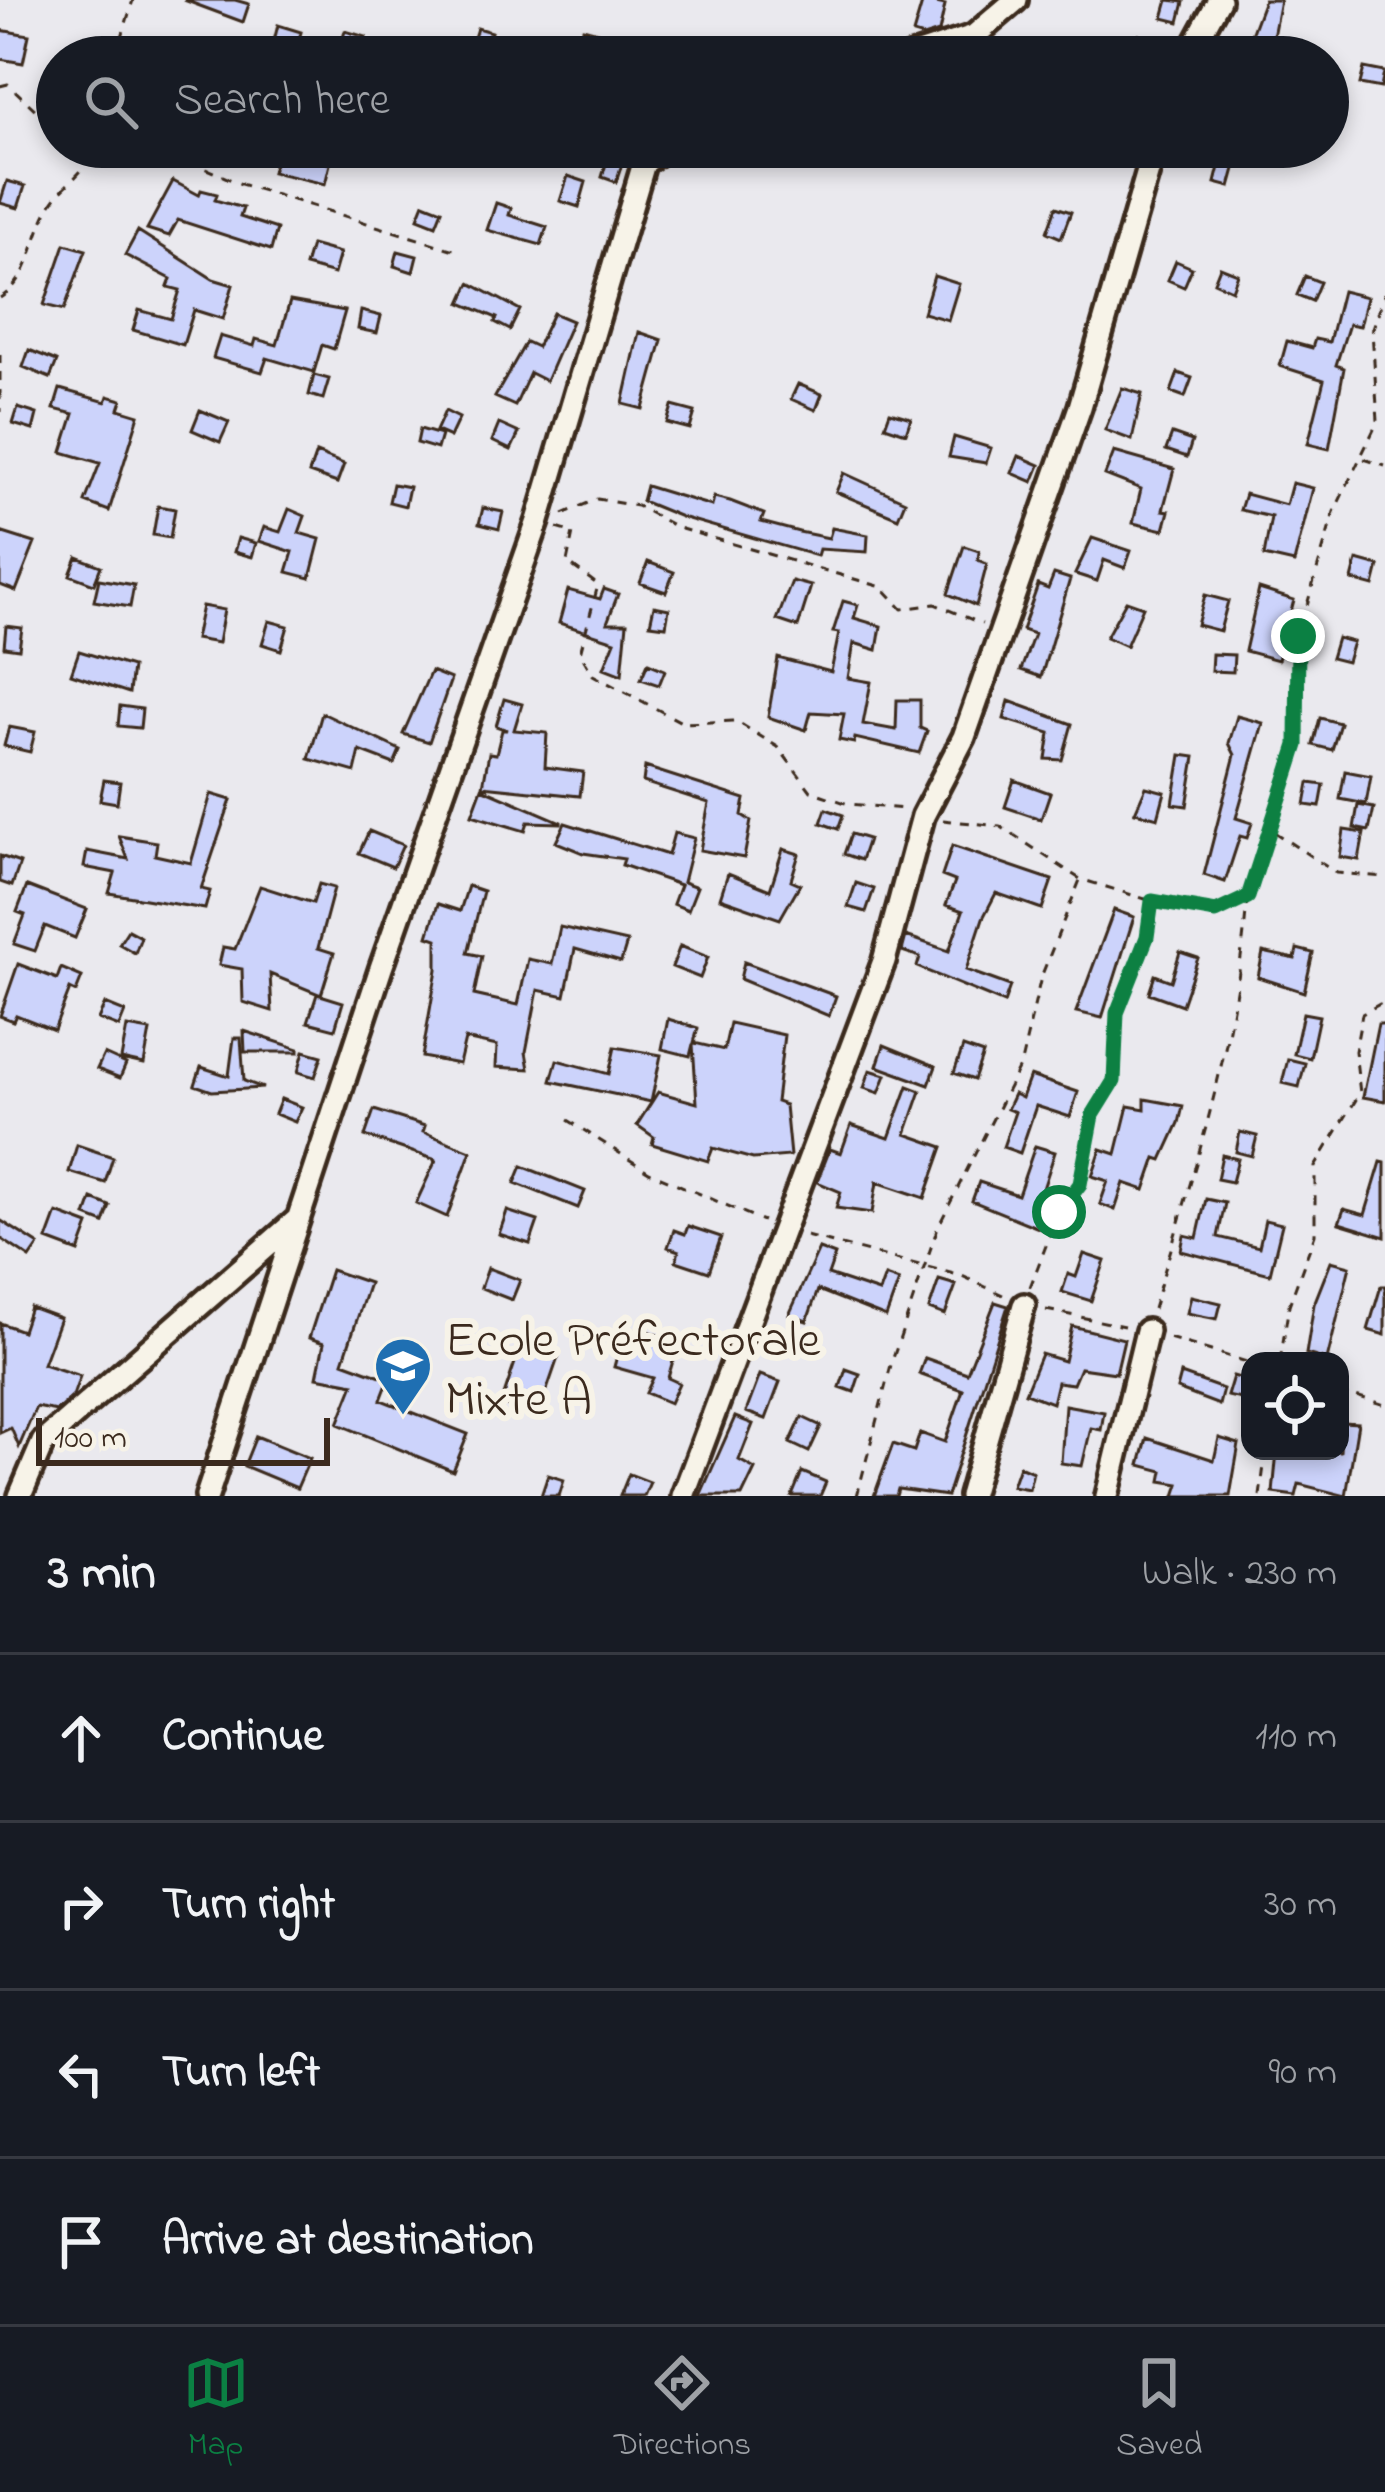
<!DOCTYPE html>
<meta charset="utf-8">
<style>
body{margin:0;font-family:"Indie Flower",sans-serif;background:#20242c;color:#f1f3f6}
.controls{position:absolute;right:36px;bottom:36px;display:grid;overflow:hidden;border-radius:24px;box-shadow:0 6px 18px #0003}
.controls button{width:108px;height:108px;display:grid;place-items:center;padding:0;border:0;border-bottom:3px solid #363941;background:#171b24;color:#f1f3f6;font:60px sans-serif}
.scale{position:absolute;left:36px;bottom:30px;width:294px;box-sizing:border-box;padding-left:12px;border:6px solid #3b2a1e;border-top:0;font-size:33px;line-height:42px;white-space:nowrap;color:#3b2a1e;-webkit-text-stroke:9px #f7f3e8;paint-order:stroke}
.stop{position:absolute;width:36px;height:36px;margin:-27px;border:9px solid #0b8043;border-radius:50%;background:#fff}
.stop.end{background:#0b8043;border-color:#fff;box-shadow:0 3px 12px #0008}
.list{margin:0;padding:0;list-style:none}
h2{display:flex;justify-content:space-between;align-items:center;height:156px;margin:0;padding:0 48px;font-size:51px}
h2 small{font-size:39px;font-weight:400;color:#9ea1a6}
.list li{display:grid;grid-template-columns:78px 1fr auto;gap:36px;align-items:center;box-sizing:border-box;height:168px;padding:0 48px;border-top:3px solid #363941}
.list b{display:block;font-size:45px;white-space:nowrap}
.list em{font-size:39px;font-style:normal;color:#9ea1a6}
.icon{flex:none;width:66px;height:66px;fill:none;stroke:currentColor;stroke-width:2;stroke-linecap:round;stroke-linejoin:round}
.map{position:relative;flex:none;width:1385px;height:1496px;overflow:hidden}
.search{position:absolute;background:#171b24;box-shadow:0 6px 18px #0003;left:36px;right:36px;top:36px;height:132px;display:flex;align-items:center;gap:30px;box-sizing:border-box;padding:0 42px;border-radius:66px;color:#9ea1a6;font-size:45px}
.sheet{height:828px;background:#171b24}
nav{display:flex;justify-content:space-around;align-items:center;box-sizing:border-box;height:168px;border-top:3px solid #363941;background:#171b24;font-size:33px;color:#9ea1a6}
nav a{display:grid;justify-items:center;gap:6px}
nav .on{color:#0b8043}
.map>svg:first-child{display:block}
</style>
<div class="map">
<svg width="1385" height="1496" viewBox="0 0 1385 1496">
<rect width="100%" height="100%" fill="#eae9ee"/>
<filter id="ink" filterUnits="userSpaceOnUse"><feTurbulence type="fractalNoise" baseFrequency=".00833" numOctaves="2"/><feDisplacementMap in="SourceGraphic" scale="24" xChannelSelector="R" yChannelSelector="G"/><feConvolveMatrix kernelMatrix="1 2 1 2 8 2 1 2 1" color-interpolation-filters="sRGB"/></filter>
<g filter="url(#ink)">
<path fill="#ccd3fb" stroke="#3b2a1e" stroke-width="3" d="M184 0H235L249 4 243 22Z
M923 0 945 5 939 32 923 37 913 34Z
M1168 0 1184 2 1179 22 1163 18Z
M1264 0H1280L1271 47 1249 40Z
M278 25 301 32 297 47 274 41Z
M477 28 491 32 484 57H468Z
M583 28 674 53V57H623L595 49 593 57H575Z
M0 30 29 35 23 63 0 59Z
M345 31 366 37 361 54 340 48Z
M1139 35 1162 45 1156 57 1133 49Z
M130 40 175 53 174 57H125Z
M1364 68 1384 72 1381 88 1360 84Z
M279 147H296L295 153 330 164 325 184 272 172Z
M517 147H539L532 166 512 159Z
M1224 147H1241L1230 187 1215 183Z
M609 154 624 158 616 182 602 177Z
M568 176 586 182 579 207 560 201Z
M7 181 25 186 18 208 0 203Z
M173 181 199 195 201 190 217 194 215 200 243 208 240 217 277 229 271 250 178 220 169 236 147 229Z
M424 203 442 210 436 225 418 218Z
M496 203 511 208 509 215 547 227 541 245 487 230Z
M1056 207 1071 212 1061 238 1047 232Z
M138 231 213 279 233 285 223 319 194 310 183 345 133 330 139 310 171 319 180 290 168 287 171 279 125 255Z
M65 244 86 250 64 310 44 305Z
M311 245 340 253 334 274 305 266Z
M398 251 417 256 413 272 394 266Z
M1176 261 1192 268 1184 287 1168 280Z
M1220 267 1238 274 1232 290 1214 282Z
M934 276 959 284 948 320 923 313Z
M1305 276 1320 282 1312 301 1297 295Z
M470 283 520 310 510 330 495 322 497 318 461 303Z
M1342 291 1367 297 1360 326 1349 324 1336 365 1344 368 1329 449 1308 444 1324 380 1280 366 1287 341 1312 348 1315 339 1329 342Z
M290 301 345 311 334 349 322 345 314 372 267 358 262 372 213 358 220 336 254 346 256 339 277 345Z
M361 311 381 316 377 333 358 329Z
M553 313 572 321 546 381 530 373 515 406 495 397 526 342 537 347Z
M639 332 662 340 643 409 623 404Z
M29 350 57 361 50 378 23 367Z
M1178 373 1192 378 1185 397 1171 392Z
M314 375 329 379 323 399 309 395Z
M798 384 822 394 816 410 791 399Z
M1122 388 1142 394 1132 440 1105 430Z
M60 389 106 402 108 396 122 400 119 409 139 415 109 511 85 502 100 463 62 452 74 414 54 409Z
M672 406 695 412 690 429 667 423Z
M18 408 37 414 33 430 13 424Z
M200 410 229 422 220 442 192 430Z
M445 411 459 418 450 437 436 431Z
M890 412 911 418 906 433 885 426Z
M499 424 519 433 511 450 492 441Z
M420 429 441 435 437 449 417 443Z
M1172 434 1192 441 1187 457 1166 450Z
M954 437 991 448 986 463 949 457Z
M1114 452 1174 469 1163 510 1169 511 1164 530 1133 523 1141 489 1105 475Z
M316 453 344 464 337 483 309 473Z
M1019 456 1040 465 1033 482 1012 473Z
M844 473 905 501 898 518 836 492Z
M1292 483 1313 488 1294 563 1264 556 1271 517 1240 510 1245 494 1286 505Z
M393 484 409 487 405 506 389 502Z
M646 486 712 506 714 497 730 501 764 514 761 522 799 532 829 538 832 528 868 535 867 552 819 549 817 556 681 517 642 501Z
M158 506 175 509 170 538 153 535Z
M483 508 503 512 499 529 479 524Z
M289 509 305 516 299 533 320 539 310 578 287 572 293 552 259 541 264 527 280 532Z
M0 532 35 543 16 591 0 585Z
M238 538 256 543 252 557 234 552Z
M1092 538 1131 551 1125 568 1104 560 1097 581 1075 574Z
M964 546 979 551 978 560 987 564 976 606 948 594Z
M77 557 101 566 94 584 70 575Z
M1357 560 1379 566 1374 586 1352 580Z
M648 562 674 572 666 592 640 583Z
M1054 574 1070 579 1041 677 1021 670 1034 634 1022 630 1038 585 1048 589Z
M99 579 134 585 130 607 94 601Z
M792 581 811 586 798 627 777 620Z
M604 589 618 594 607 623H627L622 675 604 668 615 641 559 623 568 590 600 599Z
M1259 589 1294 600 1278 660 1245 651Z
M1205 595 1228 601 1220 631 1197 625Z
M843 601 858 605 854 618 881 626 877 650 854 643 848 678 871 682 863 724 896 730 897 700H920V728L927 731 919 753 855 738 854 743 839 740 844 714 811 712 806 730 768 717 778 658 831 672 839 633 833 632Z
M1126 601 1143 607 1126 646 1106 637Z
M202 606 224 610 218 643 195 639Z
M654 606 669 609 666 626 650 624Z
M269 621 288 626 281 650 262 644Z
M6 626 22 628 19 649 4 647Z
M1337 638 1353 642 1347 662 1331 658Z
M79 651 132 667 129 693 71 674Z
M1212 654 1234 655 1233 672 1211 671Z
M648 663 665 670 659 685 641 679Z
M431 671 451 679 429 742 403 734Z
M504 699 522 704 514 730 547 733 545 767 583 772 580 796 483 786 489 753 496 754 502 730H507L496 726Z
M1009 701 1072 724 1062 760 1046 759 1050 733 1004 719Z
M120 706 142 709 140 728 118 726Z
M322 713 400 750 394 764 360 751 355 772 309 759Z
M1237 716 1263 723 1236 818 1252 823 1247 838 1240 836 1225 882 1204 875 1235 755 1229 743Z
M1320 718 1340 723 1332 750 1313 745Z
M9 727 35 732 30 752 4 746Z
M1181 755 1195 757 1187 806 1173 804Z
M645 767 745 799 742 815 751 821 744 858 700 850 709 803 643 782Z
M1345 771 1371 776 1366 804 1340 799Z
M104 780 120 782 117 803 100 800Z
M1014 780 1050 793 1041 819 1005 807Z
M1309 783 1324 785 1320 807 1305 805Z
M1146 787 1165 792 1158 818 1135 812Z
M482 788 561 822V823L528 822 525 831 472 815Z
M211 794 231 800 201 889 210 891 205 909 109 893 115 873 84 867 87 851 128 859 119 836 157 842 155 855 191 863Z
M1358 805 1374 808 1369 831 1354 828Z
M826 809 843 815 838 829 821 823Z
M565 823 668 855 674 833 694 838 683 882 697 887 688 910 673 904 680 885 622 865 624 859 583 853 556 842Z
M1344 830 1364 833 1359 860 1340 857Z
M369 831 403 845 393 867 359 853Z
M851 834 868 839 861 860 844 854Z
M952 846 1052 880 1042 909 996 893 983 918 966 970 1010 986 1004 1003 917 967 920 957 902 951 906 936 949 951 963 911 946 905 955 881 942 876Z
M783 849 799 854 791 880 800 884 780 919 720 898 728 873 770 890Z
M0 856 20 863 12 886 0 882Z
M856 883 874 889 866 912 848 907Z
M319 884 334 888 318 948 334 953 321 995 270 974 272 1011 243 1002 242 969 219 965 223 947 235 949 260 886 313 903Z
M27 886 87 909 75 938 45 926 35 951 14 944 25 915 17 912Z
M468 886 483 891 468 953 482 956 474 995 518 1005 528 959 552 964 560 927 627 942 621 962 575 949 565 996 538 990 526 1052 529 1069 496 1067 497 1046 465 1039 459 1064 422 1057 437 969V939L428 936 438 904 460 911Z
M1114 910 1134 917 1102 1018 1076 1012Z
M128 930 141 937 135 953 119 944Z
M680 946 708 957 700 978 672 967Z
M1297 949 1313 953 1304 992 1258 977 1263 952 1295 959Z
M1180 952 1198 958 1182 1005 1149 993 1155 975 1171 981Z
M744 962 836 996 829 1016 740 979Z
M18 964 57 979 61 968 82 977 76 992 70 989 54 1030 16 1015 13 1021 0 1016Z
M317 994 343 1002 335 1029 308 1022Z
M105 1004 125 1012 119 1027 98 1019Z
M1303 1013 1319 1016 1310 1058 1294 1054Z
M668 1019 698 1028 694 1043 724 1050 730 1023 784 1035 776 1102 785 1105 790 1156 753 1159 713 1148 708 1161 652 1144 654 1137 637 1125 658 1092 697 1103 693 1044 690 1056 662 1049Z
M1378 1024H1385V1101L1363 1097Z
M127 1027 150 1031 144 1064 121 1059Z
M244 1031 299 1049V1052H245Z
M234 1038H241L244 1081 263 1088 212 1091 195 1085 201 1067 229 1076Z
M884 1045 936 1066 929 1085 877 1066Z
M615 1047 661 1055 651 1102 551 1081 557 1060 609 1074Z
M963 1047 983 1054 974 1080 954 1073Z
M304 1051 322 1056 315 1077 298 1072Z
M104 1054 126 1064 120 1078 97 1069Z
M1288 1059 1305 1063 1299 1087 1282 1083Z
M870 1070 886 1075 879 1093 864 1088Z
M1030 1076 1078 1092 1070 1117 1036 1106 1020 1153 1003 1147 1015 1112 1007 1109 1014 1094 1022 1098Z
M908 1086 921 1091 906 1134 943 1147 925 1198 877 1182 872 1213 836 1208 841 1192 817 1182 830 1149 841 1153 851 1125 889 1138Z
M281 1099 302 1107 295 1122 275 1114Z
M1145 1099 1183 1106 1179 1123 1162 1160 1156 1158 1145 1190 1124 1183 1115 1210 1100 1204 1108 1181 1092 1176 1101 1149 1116 1154 1128 1106 1145 1109Z
M374 1110 425 1126 423 1132 471 1151 447 1217 416 1203 436 1160 365 1136Z
M1240 1132 1257 1136 1252 1156 1236 1152Z
M77 1145 113 1157 105 1183 69 1172Z
M1035 1146 1055 1152 1039 1201 1050 1204 1041 1229 972 1201 979 1182 1018 1195Z
M1222 1155 1238 1159 1232 1182 1217 1179Z
M1381 1162 1385 1163V1237L1339 1223 1344 1209 1365 1215Z
M522 1166 585 1191 578 1208 515 1183Z
M92 1199 110 1206 104 1223 86 1216Z
M1206 1199 1225 1203 1218 1237 1259 1247 1265 1220 1282 1224 1270 1274 1181 1251 1184 1235 1197 1238Z
M507 1211 538 1221 530 1244 499 1234Z
M57 1213 89 1225 79 1252 47 1240Z
M0 1220 39 1245 30 1258 0 1238Z
M688 1226 721 1237 709 1272 676 1261 679 1251 668 1247 674 1230 685 1234Z
M819 1249 835 1255 828 1275 879 1292 885 1276 899 1281 886 1317 818 1290 807 1321 789 1315Z
M1084 1254 1105 1261 1091 1301 1062 1292 1068 1274 1076 1277Z
M1331 1261 1350 1266 1327 1360 1306 1354 1314 1304Z
M488 1268 520 1280 512 1300 481 1288Z
M331 1270 369 1283 343 1362 389 1379 381 1400 468 1434 453 1471 338 1424 354 1384 317 1377 324 1343 309 1338Z
M939 1280 956 1285 945 1315 929 1309Z
M1381 1286H1385V1335L1368 1330Z
M1191 1296 1221 1303 1217 1319 1187 1313Z
M995 1302 1008 1306 947 1496 898 1489 896 1496H874L893 1444 914 1451 920 1433 945 1442 963 1390 919 1374 925 1358 967 1373Z
M30 1307 60 1318 43 1364 80 1376 73 1396 56 1411 36 1407 19 1447 11 1428 0 1433V1323L22 1331Z
M1072 1326 1124 1339 1116 1373 1080 1368 1073 1384 1057 1382 1052 1403 1025 1393 1041 1354 1064 1361Z
M625 1330 647 1331 678 1343 668 1378 679 1383 670 1403 646 1393 653 1378 614 1367 619 1348 625 1349Z
M523 1339 560 1352 538 1416 501 1404Z
M846 1369 860 1374 854 1392 840 1387Z
M1181 1374 1223 1389 1219 1405 1177 1389Z
M760 1375 780 1382 766 1419 746 1412Z
M1233 1376 1250 1381V1401L1227 1396Z
M1065 1405 1104 1412 1101 1430 1091 1428 1082 1466 1061 1463Z
M735 1417 753 1424 739 1460 755 1469 742 1496H700Z
M802 1417 821 1426 809 1452 790 1443Z
M1342 1422 1358 1423 1346 1496 1299 1484 1296 1496 1273 1493 1277 1451H1340Z
M256 1436 310 1458 297 1488 244 1466Z
M1147 1438 1214 1460 1219 1438 1239 1444 1230 1496H1175L1179 1484 1161 1481 1163 1471 1140 1465Z
M1019 1466 1033 1472 1029 1489 1012 1486Z
M802 1472 826 1482 820 1496H792Z
M629 1474 650 1482 644 1496H620Z
M548 1475 564 1480 559 1496H541Z"/>
<g fill="none" stroke-linecap="round" stroke-linejoin="round">
<g stroke="#3b2a1e" stroke-width="30">
<path id="street" d="M910 57 974 36 1016 0
M1188 57 1219 0
M20 1496 43 1442 297 1220
M207 1496 381 968 538 521 644 163 666 147
M683 1496 884 961 923 816 964 737 1080 407 1155 147
M970 1496 1024 1305
M1107 1496 1147 1331"/>
</g>
<path stroke="#3b2a1e" stroke-width="3" stroke-dasharray="9 9" stroke-linecap="butt" d="M116 57 133 0
M0 86 8 84 41 115 57 117
M156 147 241 184 454 250
M0 298C35 276 31 232 54 200 66 182 90 170 93 147
M0 354V412
M1364 459 1385 466
M563 514 597 499 637 506 678 528 882 587 902 609 935 604 982 624
M557 528 573 533 567 562 598 585 580 653 593 675 683 723 736 721 778 747 811 791 848 804 905 809
M943 820 1000 826 1080 879 1152 901 1216 912 1248 897 1297 745 1298 636 1334 512 1378 421 1372 331 1385 293
M1274 832 1336 873 1385 877
M568 1120 649 1172 763 1221
M806 1236 962 1276 1003 1295
M1030 1287 1059 1212 1080 1184 1093 1115 1114 1081 1117 1013 1147 937 1152 903
M1153 1309C1193 1174 1237 1041 1247 899
M1046 1310 1124 1326
M1169 1338 1250 1363
M1280 1361 1289 1305 1315 1234V1167L1360 1093 1355 1051 1362 1014 1385 1001
M1340 1391 1385 1405
M857 1496 892 1361 938 1227 1021 1063 1041 977 1080 880
M1260 1496 1266 1451"/>
<use href="#street" stroke="#f7f3e8" stroke-width="21"/>
</g>
</g>
<g fill="none" stroke-linecap="round" stroke-linejoin="round" filter="url(#ink)">
<path stroke="#0b8043" stroke-width="15" d="M1059 1212 1080 1184 1093 1115 1114 1081 1117 1013 1147 937 1152 901 1216 912 1248 897 1297 745 1298 636"/>
</g>
<defs>
<g id="school-pin" transform="scale(3)"><path d="M0 17L-7.5 6A9.5 9.5 0 1 1 7.5 6Z" fill="#1f6fb2" stroke="#f7f3e8"/><path d="M0-5L7-2L0 1L-7-2ZM-4 1L0 2.5L4 1V4Q0 6-4 4Z" fill="#fff"/></g>
</defs>
<g fill-rule="evenodd">
<use href="#school-pin" x="403" y="1366"/>
</g>
<g text-anchor="middle" stroke-width="12" stroke-linejoin="round" paint-order="stroke">
<g font-size="51" fill="#3b2a1e" stroke="#f7f3e8" text-anchor="start">
<text x="445" y="1355">Ecole Préfectorale<tspan x="445" dy="59">Mixte A</tspan></text>
</g>
</g>
</svg>
<div class="controls">
<button><svg class="icon" aria-label="locate" viewBox="0 0 24 24"><circle cx="12" cy="12" r="6"/><path d="M12 2v4M12 18v4M2 12h4M18 12h4"/></svg></button>
</div>
<div class="scale">100 m</div>
<div class="stop" style="left:1059px;top:1212px"></div>
<div class="stop end" style="left:1298px;top:636px"></div>
<div class="search"><svg class="icon" aria-label="search" viewBox="0 0 24 24"><circle cx="10" cy="10" r="6"/><path d="M15 15l6 6"/></svg>Search here</div>
</div>
<section class="sheet">
<h2>3 min<small>Walk · 230 m</small></h2>
<ul class="list">
<li><svg class="icon" aria-label="ahead" viewBox="0 0 24 24"><path d="M12 20V5M6 11l6-6 6 6"/></svg><div><b>Continue</b></div><em>110 m</em></li>
<li><svg class="icon" aria-label="right" viewBox="0 0 24 24"><path d="M7 20v-9h11M14 6l5 5-5 5"/></svg><div><b>Turn right</b></div><em>30 m</em></li>
<li><svg class="icon" aria-label="left" viewBox="0 0 24 24"><path d="M17 20v-9H6M10 6l-5 5 5 5"/></svg><div><b>Turn left</b></div><em>90 m</em></li>
<li><svg class="icon" aria-label="arrive" viewBox="0 0 24 24"><path d="M6 21V4h12l-3 4 3 4H6"/></svg><div><b>Arrive at destination</b></div></li>
</ul>
</section>
<nav>
<a class="on"><svg class="icon" aria-label="map" viewBox="0 0 24 24"><path d="M3 6l6-2 6 2 6-2v14l-6 2-6-2-6 2zM9 4v14M15 6v14"/></svg>Map</a>
<a><svg class="icon" aria-label="directions" viewBox="0 0 24 24"><path d="M12 3l9 9-9 9-9-9zM9 14v-3h6M13 9l2 2-2 2"/></svg>Directions</a>
<a><svg class="icon" aria-label="saved" viewBox="0 0 24 24"><path d="M7 4h10v16l-5-4-5 4z"/></svg>Saved</a>
</nav>
